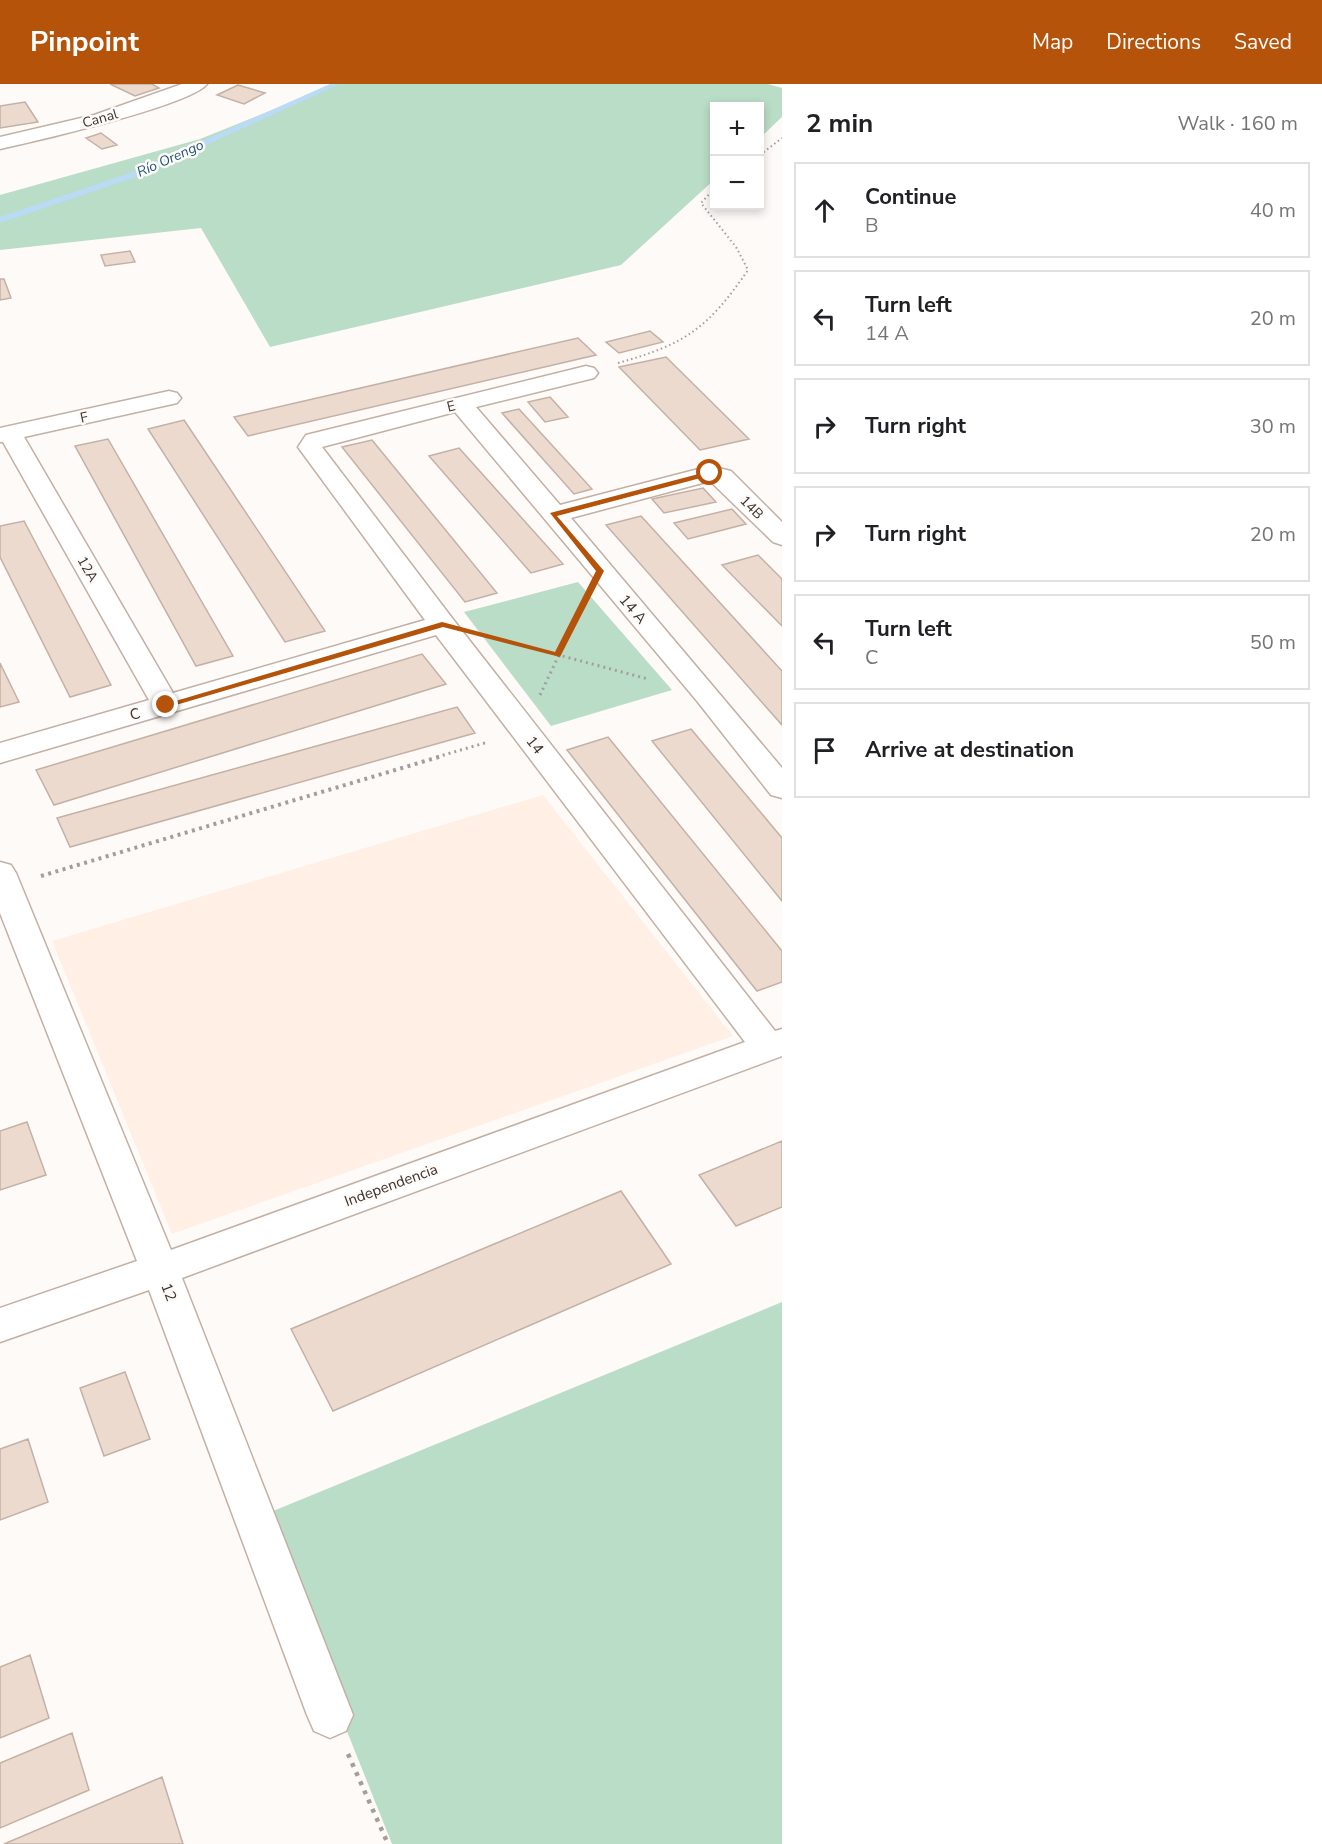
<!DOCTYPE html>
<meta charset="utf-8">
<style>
body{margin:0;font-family:"Nunito Sans",sans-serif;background:#f6f6f6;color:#202124}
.controls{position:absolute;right:18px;top:18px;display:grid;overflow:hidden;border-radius:0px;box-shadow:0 3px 9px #0003}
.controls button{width:54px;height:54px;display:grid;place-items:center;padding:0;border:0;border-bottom:2px solid #e0e0e0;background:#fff;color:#202124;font:30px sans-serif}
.stop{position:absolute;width:18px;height:18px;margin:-14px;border:4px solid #b45309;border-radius:50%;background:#fff}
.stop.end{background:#b45309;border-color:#fff;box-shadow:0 2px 6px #0008}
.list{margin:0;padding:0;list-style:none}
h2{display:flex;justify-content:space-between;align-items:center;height:78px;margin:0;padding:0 24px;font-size:26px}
h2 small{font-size:20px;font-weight:400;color:#757577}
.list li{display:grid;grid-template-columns:39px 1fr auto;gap:18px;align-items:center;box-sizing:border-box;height:96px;margin:0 12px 12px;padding:0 12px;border:2px solid #e0e0e0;border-radius:0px}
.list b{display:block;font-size:22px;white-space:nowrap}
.list p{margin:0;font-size:20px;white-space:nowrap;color:#757577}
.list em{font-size:20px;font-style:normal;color:#757577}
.icon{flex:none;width:33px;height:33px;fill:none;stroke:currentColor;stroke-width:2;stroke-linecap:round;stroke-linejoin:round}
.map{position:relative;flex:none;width:782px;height:1760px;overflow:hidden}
header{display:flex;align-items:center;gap:36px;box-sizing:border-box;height:84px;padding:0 30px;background:#b45309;color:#fff}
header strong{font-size:28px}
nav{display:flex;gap:33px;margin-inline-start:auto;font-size:21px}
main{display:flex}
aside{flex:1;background:#fff}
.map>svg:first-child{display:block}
</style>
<header>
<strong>Pinpoint</strong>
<nav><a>Map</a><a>Directions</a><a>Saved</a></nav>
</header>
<main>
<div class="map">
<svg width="782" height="1760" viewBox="0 0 782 1760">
<rect width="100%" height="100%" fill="#fefaf8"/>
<path fill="#ffefe5" d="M543 711 733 952 172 1150 52 857Z"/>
<path fill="#baddc7" d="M337 0H768L782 4V33L760 54V22H714V96L621 181 270 263 201 144 0 166V111L200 55Z
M578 498 672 606 551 642 464 528Z
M782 1218V1760H392L261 1432Z"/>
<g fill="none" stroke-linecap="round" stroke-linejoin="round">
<path fill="#b9dbf6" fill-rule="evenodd" d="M330 0H340L136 93 0 139V133L130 89Z"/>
</g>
<path fill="#eddace" stroke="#c4b1a6" stroke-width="1.5" d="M110 0H152L159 4 135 12Z
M238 1 265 9 244 20 217 11Z
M25 18 38 38 0 44V22Z
M101 49 117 61 102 65 86 54Z
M130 167 135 178 105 182 101 171Z
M0 195H4L11 214 0 216Z
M650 247 663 258 619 269 606 258Z
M578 254 596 271 248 352 234 333Z
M666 273 749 355 700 366 619 283Z
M550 313 568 333 545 338 528 318Z
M519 325 592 405 574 410 502 329Z
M184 336 325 547 285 558 148 345Z
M108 355 233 572 196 582 75 362Z
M372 356 497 509 465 518 342 363Z
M459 364 563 480 531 489 429 372Z
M703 404 716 418 664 429 652 415Z
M732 425 746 440 688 455 674 439Z
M641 432 782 587V641L606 441Z
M24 437 111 601 70 613 0 473V442Z
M758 471 782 495V542L722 481Z
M422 570 446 600 54 721 36 686Z
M0 579 19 618 0 623Z
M457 623 475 649 70 763 57 734Z
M691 645 782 754V817L652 657Z
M608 653 782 867V898L757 907 567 666Z
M27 1038 46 1091 0 1106V1047Z
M782 1057V1123L736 1142 699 1091Z
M621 1107 671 1180 333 1327 291 1245Z
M125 1288 150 1355 104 1372 80 1304Z
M28 1355 48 1418 0 1436V1365Z
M30 1571 49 1634 0 1654V1583Z
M72 1649 89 1706 0 1744V1679Z
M162 1693 183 1760H4Z"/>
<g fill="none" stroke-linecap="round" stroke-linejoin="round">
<g stroke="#c3b0a5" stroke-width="3">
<path id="minor" d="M182 0H207C192 21 32 58 0 65V53L94 31Z
M586 282 594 284 598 289 594 294 476 323 560 421 710 382 731 387 782 438V461L773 458 710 397 571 434 782 684V714L771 711 697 617 455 328 322 363 452 534 775 947 782 945V972L182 1194 353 1631 346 1647 330 1654 314 1647 307 1631 149 1206 0 1258V1224L137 1177 0 829V778L11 781 16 789 171 1166 745 958 436 551 0 679V659L149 616 3 358H0V344L169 307 177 309 181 314 177 319 24 353 173 609 425 536 298 363 306 351Z"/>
</g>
<path stroke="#a49e9b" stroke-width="2" stroke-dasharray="1.5 3" stroke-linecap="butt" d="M760 71 782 54
M618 279C686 260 708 244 748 186L736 163 701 119 714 105"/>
<path stroke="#a49e9b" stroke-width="3" stroke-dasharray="2 4" stroke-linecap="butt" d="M499 555 648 595
M540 611 584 518
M437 673 488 658"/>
<path stroke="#a49e9b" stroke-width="4" stroke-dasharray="3 4.5" stroke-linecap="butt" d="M41 792 442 672"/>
<path stroke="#a49e9b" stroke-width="4.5" stroke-dasharray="4 6" stroke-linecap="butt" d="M348 1670 388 1760"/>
<use href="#minor" fill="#fff" fill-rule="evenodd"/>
</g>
<path fill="#b45309" d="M710 387 712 391 557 432 604 487 560 573 443 543 169 623 162 621 442 538 555 568 596 487 550 429Z"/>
<g text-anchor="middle" stroke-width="5" stroke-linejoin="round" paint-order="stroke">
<g font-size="14" fill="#3a332e" stroke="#fefaf8">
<text transform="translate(100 34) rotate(-16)" y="5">Canal</text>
<text transform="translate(451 322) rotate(-14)" y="5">E</text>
<text transform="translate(84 333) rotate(-12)" y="5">F</text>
<text transform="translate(752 423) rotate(45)" y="5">14B</text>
<text transform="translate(88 485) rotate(60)" y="5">12A</text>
</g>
<g font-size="14" font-style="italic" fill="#1d5377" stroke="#fefaf8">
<text transform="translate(170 74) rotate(-24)" y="5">Río Orengo</text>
</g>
<g font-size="15" fill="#3a332e" stroke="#fefaf8">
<text transform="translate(633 525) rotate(49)" y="5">14 A</text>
<text transform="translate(135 630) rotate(-16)" y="5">C</text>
<text transform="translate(535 661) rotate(52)" y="5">14</text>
<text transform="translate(391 1101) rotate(-20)" y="5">Independencia</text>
<text transform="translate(169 1208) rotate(69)" y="5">12</text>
</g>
</g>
</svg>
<div class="controls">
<button>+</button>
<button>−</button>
</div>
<div class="stop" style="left:710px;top:389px"></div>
<div class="stop end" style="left:166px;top:621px"></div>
</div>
<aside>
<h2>2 min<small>Walk · 160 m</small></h2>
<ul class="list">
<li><svg class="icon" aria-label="ahead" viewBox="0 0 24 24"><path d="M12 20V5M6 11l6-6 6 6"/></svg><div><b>Continue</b><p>B</p></div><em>40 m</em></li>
<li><svg class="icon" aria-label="left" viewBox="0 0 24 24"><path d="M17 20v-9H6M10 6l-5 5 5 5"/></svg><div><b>Turn left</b><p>14 A</p></div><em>20 m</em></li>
<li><svg class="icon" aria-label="right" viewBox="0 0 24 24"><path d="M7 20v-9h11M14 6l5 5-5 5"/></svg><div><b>Turn right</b></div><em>30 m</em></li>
<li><svg class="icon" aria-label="right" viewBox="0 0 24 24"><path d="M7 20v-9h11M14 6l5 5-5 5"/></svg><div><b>Turn right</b></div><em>20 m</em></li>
<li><svg class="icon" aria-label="left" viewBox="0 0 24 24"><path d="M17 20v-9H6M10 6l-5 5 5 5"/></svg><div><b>Turn left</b><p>C</p></div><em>50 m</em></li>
<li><svg class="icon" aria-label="arrive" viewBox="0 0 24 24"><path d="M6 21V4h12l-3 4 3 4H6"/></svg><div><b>Arrive at destination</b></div></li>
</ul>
</aside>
</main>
